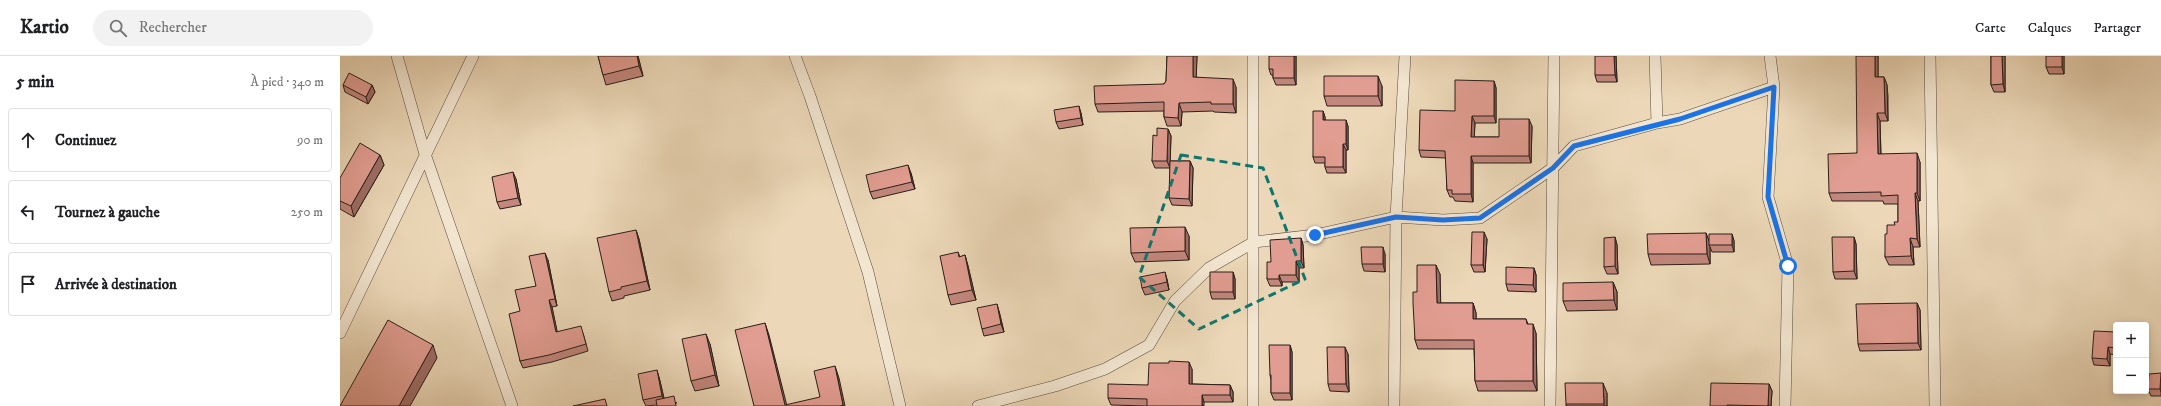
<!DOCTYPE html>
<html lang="fr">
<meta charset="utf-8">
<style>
body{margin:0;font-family:"IM FELL DW Pica",serif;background:#f2f2f2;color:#202124}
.controls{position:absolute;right:12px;bottom:12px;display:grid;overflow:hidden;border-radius:4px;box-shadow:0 2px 10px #0003}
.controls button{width:36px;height:36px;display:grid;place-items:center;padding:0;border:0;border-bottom:1px solid #e0e0e0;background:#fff;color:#202124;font:20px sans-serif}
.stop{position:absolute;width:12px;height:12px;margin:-9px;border:3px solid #1a73e8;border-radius:50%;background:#fff}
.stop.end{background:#1a73e8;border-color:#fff;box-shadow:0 1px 4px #0008}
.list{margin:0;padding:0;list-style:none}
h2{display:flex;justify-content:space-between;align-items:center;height:52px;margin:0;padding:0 16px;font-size:17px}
h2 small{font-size:13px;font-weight:400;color:#757577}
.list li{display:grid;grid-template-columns:26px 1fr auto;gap:12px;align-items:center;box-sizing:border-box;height:64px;margin:0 8px 8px;padding:0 8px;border:1px solid #e0e0e0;border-radius:4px}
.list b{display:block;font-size:15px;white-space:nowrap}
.list em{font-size:13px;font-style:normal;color:#757577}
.icon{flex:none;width:22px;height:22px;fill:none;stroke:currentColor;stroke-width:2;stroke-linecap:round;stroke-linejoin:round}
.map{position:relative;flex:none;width:1821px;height:350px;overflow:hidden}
header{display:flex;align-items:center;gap:24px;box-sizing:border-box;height:56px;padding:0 20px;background:#fff;border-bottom:1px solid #e0e0e0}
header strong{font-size:19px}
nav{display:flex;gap:22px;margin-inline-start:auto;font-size:14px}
.search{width:280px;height:36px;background:#f2f2f2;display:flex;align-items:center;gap:10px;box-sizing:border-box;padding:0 14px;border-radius:22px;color:#757577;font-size:15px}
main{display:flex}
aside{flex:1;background:#fff}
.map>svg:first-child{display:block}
</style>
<header>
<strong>Kartio</strong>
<div class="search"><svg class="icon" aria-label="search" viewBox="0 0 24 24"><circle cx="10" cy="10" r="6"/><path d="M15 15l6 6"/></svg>Rechercher</div>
<nav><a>Carte</a><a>Calques</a><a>Partager</a></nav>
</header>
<main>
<aside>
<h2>5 min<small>À pied · 340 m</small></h2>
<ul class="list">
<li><svg class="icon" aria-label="ahead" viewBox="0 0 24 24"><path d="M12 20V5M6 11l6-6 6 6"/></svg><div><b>Continuez</b></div><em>90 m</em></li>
<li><svg class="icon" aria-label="left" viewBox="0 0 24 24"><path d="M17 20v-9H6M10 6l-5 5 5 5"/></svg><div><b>Tournez à gauche</b></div><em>250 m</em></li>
<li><svg class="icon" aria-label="arrive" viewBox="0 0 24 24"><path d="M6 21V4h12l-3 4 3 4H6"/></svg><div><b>Arrivée à destination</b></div></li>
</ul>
</aside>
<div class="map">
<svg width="1821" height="350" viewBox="0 0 1821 350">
<rect width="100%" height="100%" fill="#ecd8b8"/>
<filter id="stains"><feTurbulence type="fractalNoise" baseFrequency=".005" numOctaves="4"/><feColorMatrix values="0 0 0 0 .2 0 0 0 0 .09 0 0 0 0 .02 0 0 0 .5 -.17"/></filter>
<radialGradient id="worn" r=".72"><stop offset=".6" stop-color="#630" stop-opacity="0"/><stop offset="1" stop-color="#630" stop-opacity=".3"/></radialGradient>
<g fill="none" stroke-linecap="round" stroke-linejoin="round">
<g stroke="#5a4c40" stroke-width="12">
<path id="street" d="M57 0 85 98 172 350
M455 0 470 40 528 216 560 350
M913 0V350
M1315 0 1317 67
M1430 0 1434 31 1428 141 1448 210 1445 350
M1590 0 1595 350
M0 277 133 0
M638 350 715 330 765 313 809 289 835 245 869 212 914 186 975 179 1056 161 1103 164 1140 162 1213 112 1234 90 1317 67 1340 63 1434 31
M1054 350 1056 161 1065 0
M1210 350 1214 0"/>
</g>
<use href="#street" stroke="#f3e6d1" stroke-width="11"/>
</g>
<path fill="#c2877d" stroke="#2a1e18" d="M258 0H298L303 20 266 29 263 19Z
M827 0H857L856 21 896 31V57L874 56 873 55 842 56 841 70H827L824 61V55L758 56 755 48 824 28 826 25Z
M956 0V29H936L933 22V19H931L929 13Z
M1276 0 1277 26H1257L1255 19Z
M1538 0V21H1544L1547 29 1548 40V65H1540L1541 98 1580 106V145H1578L1580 191H1573L1574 209H1549L1545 201 1547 178 1555 169 1558 166V148H1544L1543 145H1492L1489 137 1517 97Z
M1651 0H1665V36H1654L1651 29Z
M1724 0V18H1709L1706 11Z
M1154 25 1156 32V67H1135L1134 81H1159L1192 70 1191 107H1133V146L1115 145 1113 141H1110L1107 134 1106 102 1081 101 1079 94 1115 55Z
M3 29H32L35 36 28 48 5 36Z
M1042 30V50H987L984 40Z
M983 55 985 61V64L1008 70V94H1006V117H987L985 111V107H975L973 101Z
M741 57 743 69 719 73 716 66Z
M828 73 831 80 830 105H850L853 112 852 150 832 149 829 142 830 112H815L812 105 817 80Z
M40 99 44 109 14 161 0 153V122Z
M571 117 575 133 533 143 530 136Z
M176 123 181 149 160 153 157 146Z
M296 174 299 183 310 234 284 240V242L272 245 269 236Z
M1366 177 1369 186 1392 178 1394 185V196H1372L1370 191V208L1311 209 1308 198Z
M849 180V204L795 206 791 197Z
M1275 181 1277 189 1278 218H1267L1264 211Z
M1514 181 1516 188 1517 223H1495L1493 216Z
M961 182 963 189 964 212H959V226H942V230H930L927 223 931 206Z
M1147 183 1145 216H1134L1131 209Z
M618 196 620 201 625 199 628 210 636 244 611 249 608 239Z
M1045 198V216L1024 215 1022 208Z
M208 204 217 250 212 251 217 276 243 277 248 295 212 306 183 312 180 305 196 230Z
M1194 212 1196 219V236L1168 235 1166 228Z
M893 216 895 223V243H872L870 236Z
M1100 218V247H1133L1136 257V263H1186L1188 268 1196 277 1197 335H1138L1135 325 1134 293H1078L1075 284 1077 236Z
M827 223 829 234 805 239 802 232Z
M1273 226 1277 236V254L1227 255 1223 245Z
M1577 247 1580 254 1581 294 1520 295 1518 288Z
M659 255 664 276 644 280 642 273Z
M1776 276V299L1770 298V310L1754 309 1752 302Z
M370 288 379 330 355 335 351 325Z
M950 289 952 296V344H934L931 337V324L930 319Z
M1008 298 1009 336 990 335 988 328Z
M852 313V328L890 329 893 336V346H864L807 350 771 349 768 342 808 329Z
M1821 317V340H1811L1808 333Z
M319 321 324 342 337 347 306 350 303 344Z
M1429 328 1432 335 1431 350H1370Z
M1267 337V350H1226V348Z"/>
<path fill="#9e6e66" stroke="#2a1e18" d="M297 0H298L303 20 299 10Z
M853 0H857L856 30 853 21Z
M954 0H956V29L954 22Z
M1274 0H1276L1277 26 1275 19Z
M1535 0H1538V30L1535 21Z
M1662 0H1665V36L1663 28Z
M1722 0H1724V18L1722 11Z
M1038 20 1042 30V50L1038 40Z
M1544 21 1547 29 1548 65 1545 57Z
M893 23 896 31V57L893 48Z
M1154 25 1156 32V67L1154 60Z
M32 29 35 36 28 48 26 41Z
M839 47 842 56 841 70 838 62Z
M739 50 741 57 743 69 741 62Z
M983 55 985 61V70L983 64Z
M1537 57 1540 65 1541 106 1538 98Z
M1132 60 1135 67 1134 88 1131 81Z
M1189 63 1192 70 1191 107 1189 100Z
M1006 64 1008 70V94L1006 88Z
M828 73 831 80 830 112 827 105Z
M1003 88 1006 94V117L1003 111Z
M1577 97 1580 106V145L1577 137Z
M40 99 44 109 14 161 11 150Z
M1131 100 1133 107V146L1131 138Z
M850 105 853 112 852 150 849 143Z
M568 109 571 117 575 133 572 126Z
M173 116 176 123 181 149 178 142Z
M1575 137 1578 145 1580 191 1577 183Z
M845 171 849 180V204L845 195Z
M296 174 299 183 310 234 307 225Z
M1144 176 1147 183 1145 216 1143 209Z
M1366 177 1370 187 1369 189 1370 191V208L1367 198Z
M1392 178 1394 185V196L1392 189Z
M1275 181 1277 189 1278 218 1275 210Z
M1514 181 1516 188 1517 223 1514 215Z
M961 182 963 189 964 212 961 205Z
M1570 182 1573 191 1574 209 1571 200Z
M1043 191 1045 198V216L1043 208Z
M205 197 208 204 217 250 215 243Z
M625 199 628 210 636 244 632 234Z
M956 205 959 212V226L956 219Z
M1096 209 1100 218 1101 257 1097 247Z
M1194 212 1196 219V236L1193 229Z
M825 216 827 223 829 234 827 226Z
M893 216 895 223V243L893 236Z
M939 219 942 226V230L939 223Z
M1273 226 1277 236V254L1274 244Z
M209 244 212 251 219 284 216 276Z
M1133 247 1136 257V272L1133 263Z
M1577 247 1580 254 1581 294 1578 287Z
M657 248 659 255 664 276 661 268Z
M425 267 429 279 447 350H445Z
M1193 268 1196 277 1197 335 1193 325Z
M366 278 370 288 379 330 375 319Z
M93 289 97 302 70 350H59Z
M950 289 952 296V344L950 337Z
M1005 291 1008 298 1009 336 1006 328Z
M1768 291 1770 298V310L1767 303Z
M849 306 852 313V335L849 328Z
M495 310 499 322 505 350H503V349Z
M317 314 319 321 325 347 322 340Z
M1821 317V336L1820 333Z
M1263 327 1267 337V350H1264V348Z
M1429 328 1432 335 1431 350H1428Z
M890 329 893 336V346L890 339Z
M862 339 864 346V350H862Z"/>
<path fill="#e19d91" stroke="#2a1e18" d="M258 0H297L299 10 263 19Z
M827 0H853V21L893 23V48H871V46L839 47 838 62 824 61V46L755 48 754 30 824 28 826 25Z
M929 0H954V22H933V13H929Z
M1255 0H1274L1275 19H1255Z
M1516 0H1535V21H1544L1545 57H1537L1538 98 1577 97V137H1575L1577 183 1570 182 1571 200 1545 201V178H1547V169H1555L1554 166H1558V139L1541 140V136L1489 137 1488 98 1517 97Z
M1651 0H1662L1663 28 1651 29Z
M1706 0H1722V11H1706Z
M9 17 32 29 26 41 3 29Z
M984 20H1038V40H984Z
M1115 24 1154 25V60H1132L1131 81H1159V63H1189V100H1131V138H1112V134H1107L1105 95 1079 94 1080 54 1115 55Z
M739 50 741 62 716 66 714 54Z
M973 55H983V64H1006V88H1003V111H985V101H973Z
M817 72 828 73 827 105H812L813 79 817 80Z
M20 87 40 99 11 150 0 145V122Z
M830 105H850L849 143 829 142Z
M568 109 572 126 530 136 526 119Z
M173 116 178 142 157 146 152 121Z
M845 171V195L791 197 790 172Z
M296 174 307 225 281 231V233L269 236 257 182Z
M1132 176H1144L1143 209H1131Z
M1366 177 1367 198H1308L1307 178Z
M1369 178H1392V189H1369Z
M1275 181V210L1264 211V182Z
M1492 181H1514V215L1493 216Z
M961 182V205H956V219H939V223H927V206H931L930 184Z
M1021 191H1043V208H1022Z
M618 196 619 201 625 199 632 234 608 239 600 200Z
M205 197 215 243 209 244 216 276 241 270 246 288 209 299 180 305 169 258 180 255 175 234 196 230 189 200Z
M1077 209H1096L1097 247H1133V263H1186L1187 268H1193V325H1135L1134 284H1075L1073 247V236H1077Z
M1166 211 1194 212 1193 229 1166 228Z
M825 216 827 226 802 232 800 221Z
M870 216H893V236H870Z
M1273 226 1274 244 1223 245V227Z
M1577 247 1578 287 1518 288 1516 248Z
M657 248 661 268 642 273 637 252Z
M48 264 93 289 59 350H0Z
M425 267 445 349 480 341 474 315 495 310 503 349 500 350H414L395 274Z
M1754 275 1776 276V292L1768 291 1767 303 1752 302Z
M366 278 375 319 351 325 342 283Z
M929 289H950V337H931V319H930Z
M987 291H1005L1006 328H988Z
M829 305 849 306V328L890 329V339H862V350H807V343L768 342V328L808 329 809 307H829Z
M317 314 322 340 303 344 298 318Z
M1821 317 1820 333H1808L1809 318Z
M1225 327H1263L1264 348H1226Z
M1371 327 1429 328 1428 350 1387 349V350H1370Z
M334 340 336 350H317L316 344Z
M265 343 267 350H233Z"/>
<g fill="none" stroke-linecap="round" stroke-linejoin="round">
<path stroke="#1a73e8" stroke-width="5" d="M975 179 1056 161 1103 164 1140 162 1213 112 1234 90 1340 63 1434 31 1428 141 1448 210"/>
</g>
<path fill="none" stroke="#0f766e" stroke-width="3" stroke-dasharray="8 5" stroke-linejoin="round" d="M841 99 923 112 965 223 859 273 799 221Z"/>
<rect width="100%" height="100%" filter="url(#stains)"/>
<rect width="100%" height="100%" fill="url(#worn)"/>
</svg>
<div class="controls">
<button>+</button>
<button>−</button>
</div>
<div class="stop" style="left:1448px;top:210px"></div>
<div class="stop end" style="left:975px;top:179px"></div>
</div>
</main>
